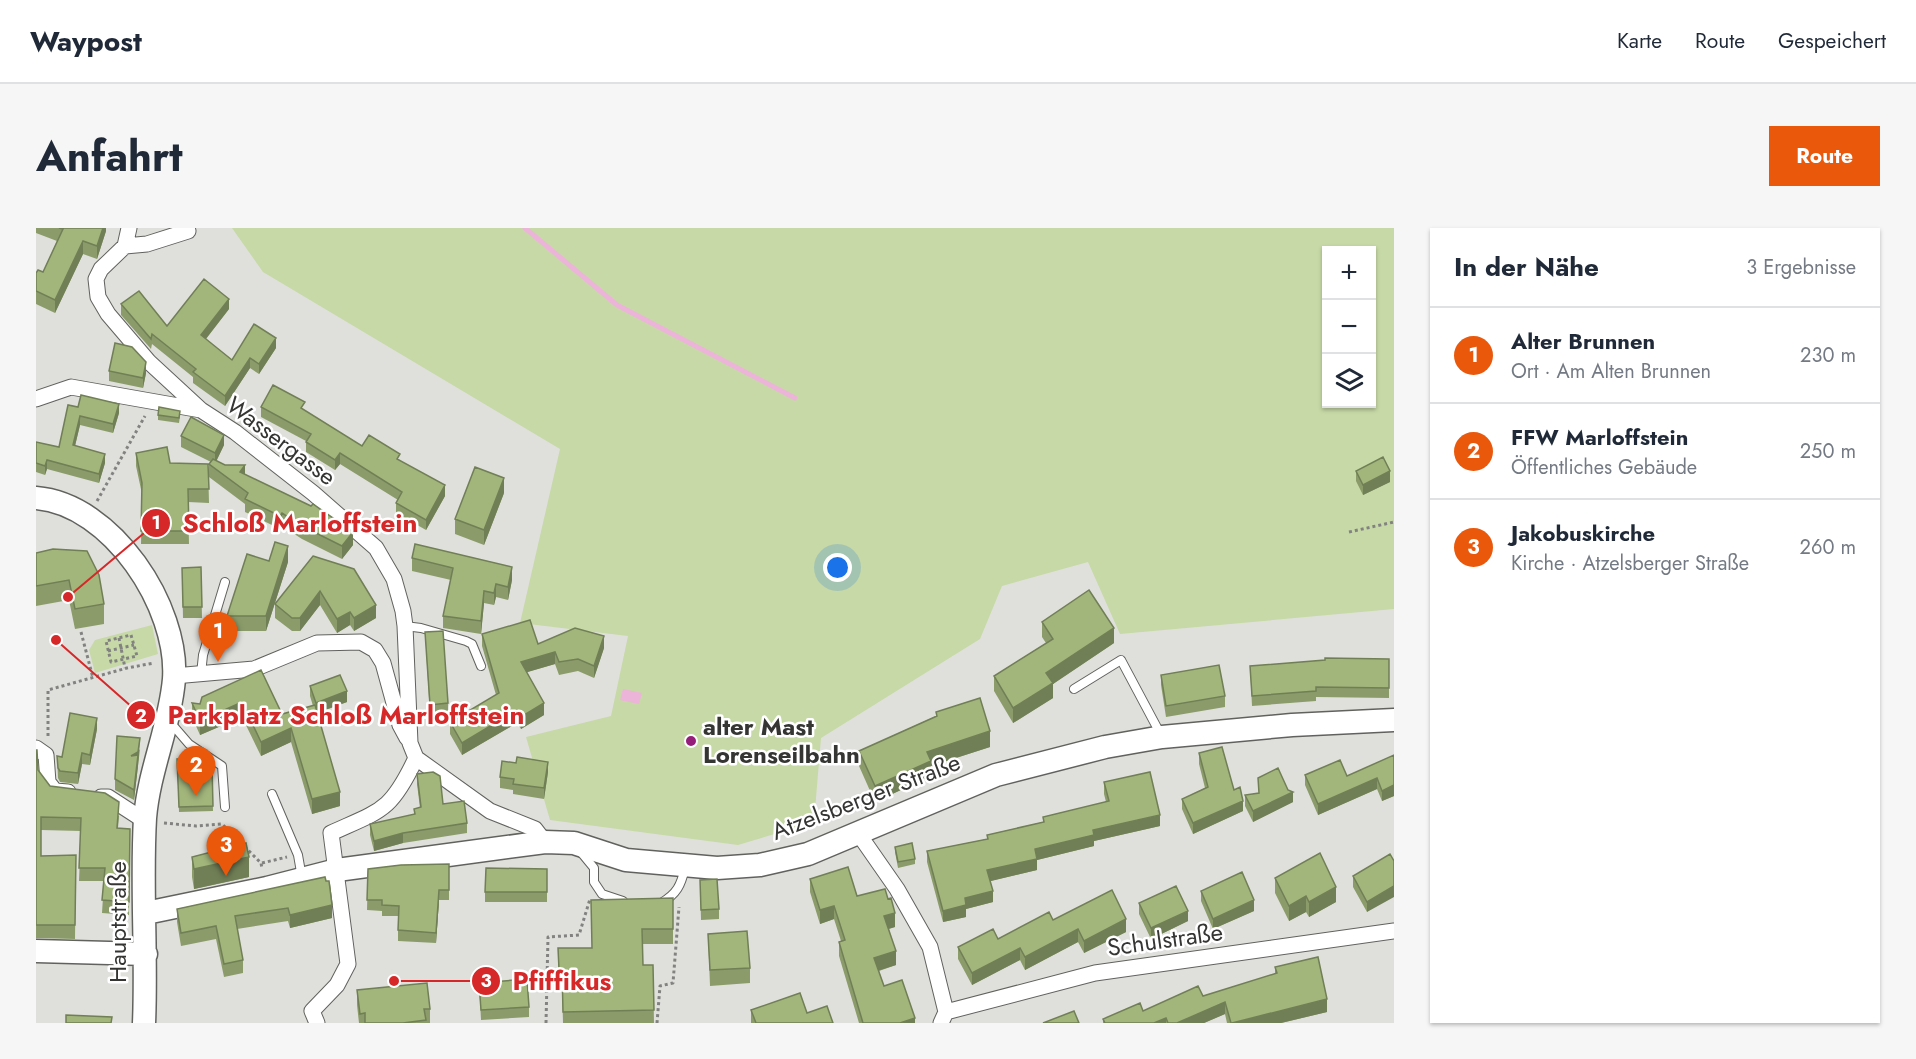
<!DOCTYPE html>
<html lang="de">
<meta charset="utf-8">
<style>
body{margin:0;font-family:Jost,sans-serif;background:#f6f6f7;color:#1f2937}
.controls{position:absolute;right:18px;top:18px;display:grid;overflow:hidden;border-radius:0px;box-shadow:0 2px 4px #0004}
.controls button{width:54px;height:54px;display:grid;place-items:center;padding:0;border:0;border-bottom:2px solid #e0e1e3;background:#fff;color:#1f2937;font:30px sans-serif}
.you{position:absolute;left:802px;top:340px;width:21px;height:21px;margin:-15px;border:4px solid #fff;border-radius:50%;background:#1a73e8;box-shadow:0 0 0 9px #1a73e833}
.badge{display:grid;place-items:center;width:39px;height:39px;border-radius:50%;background:#ea580c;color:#fff;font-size:20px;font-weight:700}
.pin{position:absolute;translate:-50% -50px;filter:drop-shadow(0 2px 3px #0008)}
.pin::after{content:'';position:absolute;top:32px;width:21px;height:18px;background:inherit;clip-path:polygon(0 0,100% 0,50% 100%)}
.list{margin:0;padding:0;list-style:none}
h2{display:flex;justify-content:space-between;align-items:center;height:78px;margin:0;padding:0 24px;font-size:26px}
h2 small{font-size:20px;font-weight:400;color:#747a83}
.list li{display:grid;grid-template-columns:39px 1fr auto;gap:18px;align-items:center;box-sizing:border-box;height:96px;padding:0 24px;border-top:2px solid #e0e1e3}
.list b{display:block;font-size:22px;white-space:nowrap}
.list p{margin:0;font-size:20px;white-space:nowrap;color:#747a83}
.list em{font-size:20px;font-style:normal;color:#747a83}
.icon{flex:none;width:33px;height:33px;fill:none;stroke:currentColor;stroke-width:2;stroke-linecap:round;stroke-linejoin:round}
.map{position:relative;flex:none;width:1358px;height:795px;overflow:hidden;border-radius:0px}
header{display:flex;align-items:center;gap:36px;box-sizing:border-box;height:84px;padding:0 30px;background:#fff;border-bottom:2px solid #e0e1e3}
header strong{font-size:28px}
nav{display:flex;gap:33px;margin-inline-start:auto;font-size:21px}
.intro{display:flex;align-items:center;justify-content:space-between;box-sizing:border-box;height:144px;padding:0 36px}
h1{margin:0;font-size:42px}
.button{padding:15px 27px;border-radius:0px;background:#ea580c;color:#fff;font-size:21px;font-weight:700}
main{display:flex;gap:36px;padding:0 36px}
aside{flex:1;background:#fff;border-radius:0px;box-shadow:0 2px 4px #0004}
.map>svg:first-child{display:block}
</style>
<header>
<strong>Waypost</strong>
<nav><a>Karte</a><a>Route</a><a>Gespeichert</a></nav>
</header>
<div class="intro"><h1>Anfahrt</h1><a class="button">Route</a></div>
<main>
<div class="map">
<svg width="1358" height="795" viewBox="0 0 1358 795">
<rect width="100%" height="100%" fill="#dfe0dc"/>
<path fill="#c7d9a6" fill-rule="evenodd" d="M196 0H1358V381L1084 406 1052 334 966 358 944 411 785 510 778 594 702 617 514 592 490 509 575 488 592 408 484 395 524 221 227 44ZM1290 22H1336V176H1290Z
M116 397 122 426 59 445 53 422 59 412Z"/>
<path fill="#edb4da" d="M587 461 606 465 603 476 584 472Z"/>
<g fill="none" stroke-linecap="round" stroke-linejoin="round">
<path stroke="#edb4da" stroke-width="5" d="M489 0 581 77 759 170"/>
<g stroke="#61625e" stroke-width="10">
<path id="lane" d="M369 398 385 400 430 413 436 416 445 438
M165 446 167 427 189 354
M1038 461 1085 432 1125 507
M134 494 153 516 186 538 189 579
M236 566 262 627 266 650
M544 623 558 640V654L566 666 587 673
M625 675C641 666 645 657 649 640"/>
</g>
<g stroke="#61625e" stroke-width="17">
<path id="street" d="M93 0 89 18 65 41 60 51 62 69 72 86 113 134 165 182 199 204 277 265 340 320 358 351 367 383 369 398 374 515 380 530C355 583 346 582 295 605L312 736 301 757 276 783 281 795
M89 18 111 16 152 3
M0 171 35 159 165 182
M138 448 218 441 281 415 325 414 339 422 347 435 364 497 371 510
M0 520 10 527 12 554 19 563 32 564
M380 530 454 583 499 601 509 614
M65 569H72L109 593
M822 605 861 661 894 719 910 784 905 795
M910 784 1059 745 1358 703"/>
</g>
<g stroke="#61625e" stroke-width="25">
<path id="secondary" d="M0 270C76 276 143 379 138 451 134 498 113 542 109 590 105 658 111 727 108 795
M110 685 231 660 301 642 509 614 538 615 590 632 681 640 724 637 772 626 960 547 1069 519 1126 509 1256 497 1358 492
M0 723 110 726"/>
</g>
<path stroke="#828380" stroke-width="3" stroke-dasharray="3 3" stroke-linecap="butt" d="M61 273 109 188
M1313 304 1358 294
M45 404 57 450
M95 407 101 428 75 434 70 413Z
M83 410 89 440
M72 423 98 417
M12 508V462L91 440 118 435
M128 595 160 598 186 596 225 635 226 641
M226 635 251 629
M510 795 512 709 543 707 554 671
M621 795 624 758 637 755 643 679"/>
<use href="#lane" stroke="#fff" stroke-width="8"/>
<use href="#street" stroke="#fff" stroke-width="15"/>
<use href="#secondary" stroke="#fff" stroke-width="22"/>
</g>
<path fill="#8b9c6a" d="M0 0H70V3L61 31 47 26 19 85 0 76V45L7 44 21 13 0 5Z
M85 76 131 98 193 81 170 111 196 132 240 120 223 146 214 140 189 178 157 155V149L116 116 115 121 85 87Z
M73 143 110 145 107 160 73 153Z
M42 179 83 185 77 205 44 197 39 218 69 235 63 255 11 241 9 247 0 244V214L23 219Z
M225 179 269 183 326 218 364 232 409 268 390 302 360 285V275L362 272 304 236 299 242 270 224V213L225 189Z
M122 187 144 188 143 195 122 192Z
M145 208 188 217 180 233 209 246 317 317 306 331 266 311 246 298 244 301 209 284V276L173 249V236L175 234 145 219Z
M100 225 134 235 172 236 173 275 152 274 153 316H105L106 266 100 238Z
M1320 243 1354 254 1327 267 1320 253Z
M468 265 448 317 419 306V291Z
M0 325 68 376V396L39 401 33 372 0 378Z
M277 328 340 390 318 403 314 397 301 405 284 377 264 403H256L239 390V376Z
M376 330 476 352 472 372 460 369 458 377 448 375 445 406 407 400V388L415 352 376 343Z
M233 333 252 334 230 403H191V388Z
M165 339 166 390H147L146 340Z
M1006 394 1078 415 1017 456V470L977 495 958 463V448L1010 415 1006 409Z
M389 404 412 475V486L394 487Z
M446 406 502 416 568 420 558 450 542 443 523 447 519 436 491 444 508 487 485 501 481 495 426 527 414 506V494L460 467 446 418Z
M1353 431V470L1280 469V473L1216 478 1214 438Z
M225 442 246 486 277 478 274 468V458L311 474 282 485 304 578 276 586 255 514 225 528 206 489 164 507 156 489V475L164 476Z
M1125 447 1189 468V479L1130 489 1125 457Z
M900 484 954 519 895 538V548L839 574 823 538V523L900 488Z
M61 501 54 537 46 536 42 556 24 554 22 550 21 528 26 529Z
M104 521 98 572 79 562V551Z
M0 522 2 542 14 558 83 588 82 600 94 601 93 687 66 685 68 653H43L45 603 5 602V628L40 627 39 711 0 710Z
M1163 525 1207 583 1157 606 1146 581V571L1169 560 1163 536Z
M1358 527V568L1346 573 1341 561 1282 587 1269 557V547L1311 548Z
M141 531 167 539 176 538 177 583 143 584Z
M512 544 508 571 477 566V562L464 560V549Z
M381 546 407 576 431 595V605L367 615 338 623 334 607V596L378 587V581L384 580 381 556Z
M1222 550 1252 562 1257 574 1217 594 1209 578V567L1223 566Z
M1068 554 1124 598 1058 613V618L1001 632V642L954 653 957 674 930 681V689L907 694 891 634V623L951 611V607L1007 594V589L1070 574 1068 566Z
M859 619 879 631V636L862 640 859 624Z
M1354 626 1331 684 1317 659V648Z
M156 629 213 649 158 661 156 649Z
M413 636V672H403L400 715 362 713V688H346V683L331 682 332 641Z
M511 641V674H449V664Z
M289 649 296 690 254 700 252 693 201 701 207 732V745L188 749 180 711 145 718 141 694V681Z
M1239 650 1300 674 1273 689 1270 684 1253 693 1239 665Z
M774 651 821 668 859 699 853 701 860 737 843 743 848 758 879 795H823L803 728V714L805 713 798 691 784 696 774 664Z
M664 652 683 681V691L665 692Z
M1165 663 1218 683 1177 701 1165 673Z
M637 670V716H607V737H617L618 795H527L526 757 523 756 522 720H555Z
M1103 675 1152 693 1115 711 1103 686Z
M1017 692 1090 704 1048 725 1042 714 989 742 984 732 936 757 922 731V719L962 711Z
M672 706 714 740V755L674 758Z
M1239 739 1291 784 1245 795H1191L1189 786 1168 795H1067V791L1107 783 1167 768 1239 746Z
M443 755 493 779V789L445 792Z
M321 762 394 781V795H323L321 777Z
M715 782 771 785 797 795H715Z"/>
<path fill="#717f56" d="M67 0H70V3L61 31V18Z
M47 13V26L19 85V72Z
M193 71V81L165 117V107Z
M240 110V120L223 146V136Z
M214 130V140L189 178V168Z
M110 134V145L107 160V150Z
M83 176V185L77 205V196Z
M44 188V197L37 226V217Z
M188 207V217L179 236V225Z
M304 225V236L299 242V232Z
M69 226V235L63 255V246Z
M11 232V241L9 247V238Z
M209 237V250L204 244Z
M1354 243V254L1327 267V257Z
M468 250V265L448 317V302Z
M409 257V268L390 302V292Z
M246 285V298L244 301V288Z
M317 304V317L306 331V318Z
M252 318V334L230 403V388Z
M476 339V352L472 372V359Z
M460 356V369L458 377V365Z
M284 363V377L264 403V390Z
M448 363V375L445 406V393Z
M340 377V390L318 403V390Z
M314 384V397L301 405V391Z
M1078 400V415L1017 456V470L977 495V480L1010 445Z
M568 408V420L558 450V438Z
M519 424V436L485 446V434Z
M311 463V474L280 485V475Z
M206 474V489L164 507V493Z
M508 475V487L485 501V489Z
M481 482V495L426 527V515Z
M61 490V501L54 537V527Z
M255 500V514L225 528V514Z
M954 503V519L895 538V548L839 574V558L891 524Z
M104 510 102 538 98 572 95 528Z
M46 525V536L42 556V545Z
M512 534V544L508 571V560Z
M1341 550V561L1282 587V576Z
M1358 557V568L1346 573V563Z
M304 564V578L276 586V571Z
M1257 564V574L1217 594V583Z
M1207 573V583L1157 606V595Z
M1124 587V598L1058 613V618L1001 632V642L951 654V642L999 621 1057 602Z
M367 605V615L338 623V613Z
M213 629V649L158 661V641Z
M1358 658V669L1331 684V674Z
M1300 659V674L1273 689V674Z
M403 662V672L400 715V705Z
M957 663V674L930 681V689L907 694V683L929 670Z
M1270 668V684L1253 693V678Z
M1218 672V683L1177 701V691Z
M296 677V690L254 700V687Z
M798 678V691L784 696V682Z
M1152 683V693L1115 711V700Z
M859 685V699L848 702V688Z
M1090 691V704L1048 725V713Z
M1042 701V714L989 742V729Z
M984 720V732L936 757V745Z
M860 723V737L838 744V730Z
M1291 771V784L1245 795H1196Z
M1189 774V786L1168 795H1141Z
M879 790V795H864Z
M1130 790V795H1118Z"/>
<path fill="#a2b57b" stroke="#717f56" stroke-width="1.5" d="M23 0H67L61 18 47 13 19 72 0 63V45L2 42 7 44 27 1Z
M168 51 193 71 165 107 196 132 218 96 240 110 223 136 214 130 189 168 157 144 160 141 116 106 115 111 85 76 103 63 131 98Z
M79 115 96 119 110 134 107 150 73 143Z
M237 157 269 174 265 180 326 218 333 207 364 226 361 231 409 257 390 292 360 275 366 264 304 225 299 232 270 214 275 206 225 179Z
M45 167 83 176 77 196 44 188 37 217 69 226 63 246 11 232 9 238 0 235V214L23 219 32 177 42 179Z
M123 179 144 183 143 190 122 187Z
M155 189 188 207 179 225 145 208Z
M131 219 134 235 172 236 173 261H152L153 303H105L106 255 100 225Z
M1347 229 1354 243 1327 257 1320 243Z
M177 231 189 237H209L204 244 275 278 277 276 317 304 306 318 266 298 246 285 244 288 209 271 212 265 173 236Z
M439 239 468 250 448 302 419 291Z
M239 314 252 318 230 388H191L211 326 233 333Z
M379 316 476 339 472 359 460 356 458 365 448 363 445 393 407 388 417 340 376 330Z
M17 321 51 323 63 347 68 376 39 381 33 352 0 358V325Z
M277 328 318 341 340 377 318 390 314 384 301 391 284 363 264 390H256L239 376Z
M165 339 166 379H147L146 340Z
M1053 362 1078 400 1010 445 1017 455 977 480 958 448 1017 411 1006 394Z
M494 392 502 416 539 400 568 408 558 438 542 431 523 434 519 424 485 434 508 475 485 489 481 482 426 515 414 494 463 465 446 406Z
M407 403 412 475 394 477 389 404Z
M1289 430 1353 431V460L1280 459V463L1216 468 1214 438 1289 432Z
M1183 437 1189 468 1130 478 1125 447Z
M225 442 246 486 279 477 304 564 276 571 255 500 225 514 206 474 164 493 156 475 164 476 166 469Z
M304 447 311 463 280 475 274 458Z
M944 470 954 503 891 524 895 533 839 558 823 523 901 488 900 484Z
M34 485 61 490 54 527 46 525 42 545 24 543 22 540 21 528 26 529Z
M81 508 104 510 102 524 95 528 102 527 98 562 79 551Z
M1186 519 1198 562 1204 559 1207 573 1157 595 1146 571 1172 559 1163 525Z
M0 522H1L2 542 14 558 69 565 83 574 81 600 94 601 93 674 66 672 69 640H43L45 590 5 589V628L40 627 39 697H0Z
M1358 527V557L1346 563 1341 550 1282 576 1269 547 1304 532 1311 548Z
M481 529 512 534 508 560 477 556 478 551 464 549 466 533 480 535Z
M167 530V539L176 538 177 578 143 579 141 531Z
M1242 540 1252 562 1257 564 1217 583 1209 567 1223 565 1222 550Z
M397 544 404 548 407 576 428 573 431 595 367 605 338 613 334 596 379 586 378 581 385 579 381 546Z
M1114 544 1124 587 1057 602 1058 607 999 621 1001 631 951 642 957 663 929 670 930 677 907 683 891 623 952 611 951 607 1008 594 1007 589 1073 573 1068 554Z
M210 615 213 629 158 641 156 629Z
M876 615 879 631 862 634 859 619Z
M1284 625 1300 659 1273 674 1270 668 1253 678 1239 650Z
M1354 626 1358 633V658L1331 674 1317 648Z
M413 636V662H403L400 705 362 702 363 678 346 677V672H331L332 641 365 637Z
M812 639 821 668 849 661 852 671 855 670 859 685 848 688 860 723 838 730 848 758 866 752 879 790 864 795H827L803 714 809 712 798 678 784 682 774 651Z
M450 640 511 641V664H449Z
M1206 644 1218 672 1177 691 1165 663Z
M289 649 290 653H293L296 677 254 687 252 680 199 688 207 732 188 736 180 698 145 705 141 681Z
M681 651 683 681 665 682 664 652Z
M1140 658 1152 683 1115 700 1103 675Z
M1076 662 1090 691 1048 713 1042 701 989 729 984 720 936 745 922 719 957 701 962 711 1013 684 1017 692Z
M637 670V701H606L607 737H617L618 782 527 784 526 741H523L522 720H556L555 672Z
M711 703 714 740 674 742 672 706Z
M1282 729 1291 771 1196 795H1195L1189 774 1141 795H1132L1130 790 1118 795H1069L1067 791 1104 775 1107 783 1162 758 1167 768 1241 745 1239 739Z
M491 751 493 779 445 782 443 755Z
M391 755 394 781H388L390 792 367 795H329V785L324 786 321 762Z
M764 765 771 785 791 778 797 795H720L715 782Z
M1038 783 1043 795H1007Z
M30 787 76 789 75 795H30Z"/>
<circle fill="#951e7b" stroke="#fff" stroke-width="2" cx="655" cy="513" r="6"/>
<g text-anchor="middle" stroke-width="5" stroke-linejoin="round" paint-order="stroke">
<g font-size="24" fill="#353634" stroke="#fff">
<text transform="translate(245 213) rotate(37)" y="8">Wassergasse</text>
<text transform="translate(830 569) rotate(-21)" y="8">Atzelsberger Straße</text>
<text transform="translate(82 694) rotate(-90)" y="8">Hauptstraße</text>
<text transform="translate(1129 712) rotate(-8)" y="8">Schulstraße</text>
</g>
<g font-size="24" font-weight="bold" fill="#353634" stroke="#fff" text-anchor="start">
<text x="667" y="507">alter Mast<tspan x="667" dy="28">Lorenseilbahn</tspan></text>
</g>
</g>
<path fill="none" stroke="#d62828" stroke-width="2" d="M32 369L120 295M20 412L105 487M358 753L450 753"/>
<g fill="#d62828" stroke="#fff" stroke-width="2">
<circle cx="32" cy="369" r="6"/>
<circle cx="20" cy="412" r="6"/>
<circle cx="358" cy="753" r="6"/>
<circle cx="120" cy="295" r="15"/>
<circle cx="105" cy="487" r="15"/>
<circle cx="450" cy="753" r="15"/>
</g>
<g font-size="18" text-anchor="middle" font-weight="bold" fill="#fff">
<text x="120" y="301">1</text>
<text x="105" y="494">2</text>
<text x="450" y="759">3</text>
</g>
<g font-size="26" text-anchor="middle" font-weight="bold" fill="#d62828" stroke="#fff" stroke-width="5" stroke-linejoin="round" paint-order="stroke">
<text x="264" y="304">Schloß Marloffstein</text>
<text x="310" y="496">Parkplatz Schloß Marloffstein</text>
<text x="526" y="762">Pfiffikus</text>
</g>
</svg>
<div class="controls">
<button>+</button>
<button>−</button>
<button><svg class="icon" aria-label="layers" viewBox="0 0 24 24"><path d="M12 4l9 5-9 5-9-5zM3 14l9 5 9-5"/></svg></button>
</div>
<div class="you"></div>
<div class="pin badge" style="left:182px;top:434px">1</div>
<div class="pin badge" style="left:160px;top:568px">2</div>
<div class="pin badge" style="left:190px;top:648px">3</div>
</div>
<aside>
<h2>In der Nähe<small>3 Ergebnisse</small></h2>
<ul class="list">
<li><span class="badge">1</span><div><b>Alter Brunnen</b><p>Ort · Am Alten Brunnen</p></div><em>230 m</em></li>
<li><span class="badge">2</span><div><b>FFW Marloffstein</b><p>Öffentliches Gebäude</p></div><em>250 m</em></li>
<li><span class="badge">3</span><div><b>Jakobuskirche</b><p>Kirche · Atzelsberger Straße</p></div><em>260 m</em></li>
</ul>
</aside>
</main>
